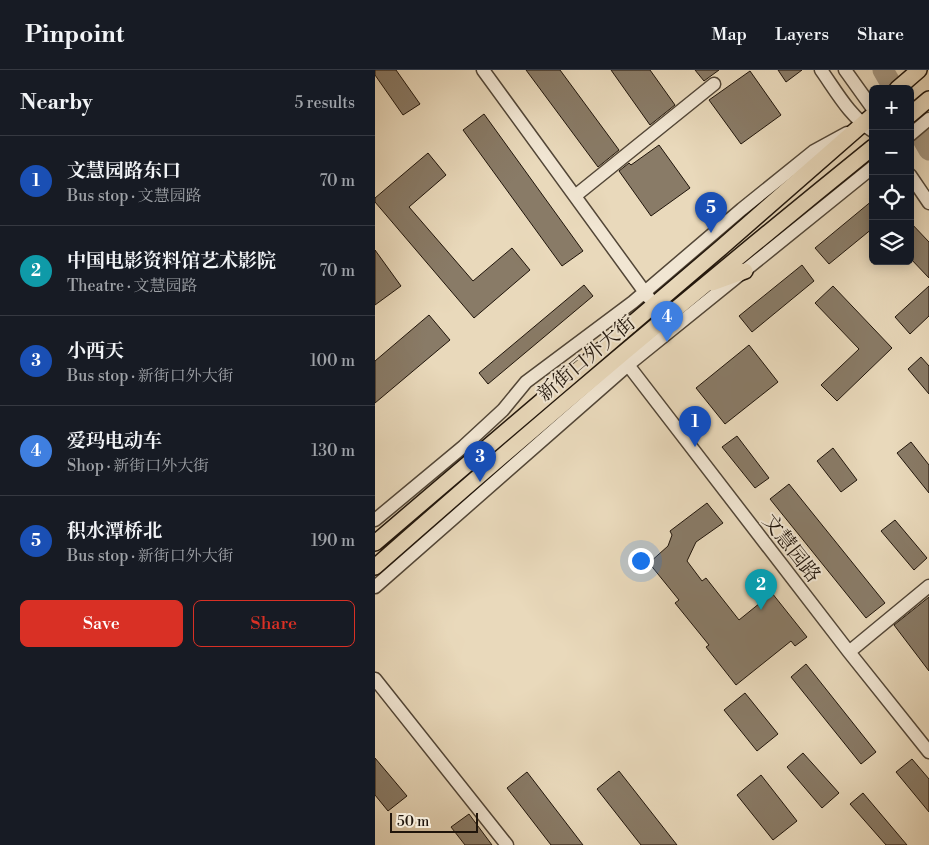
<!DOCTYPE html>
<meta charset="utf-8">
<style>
body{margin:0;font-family:"Libre Bodoni","Noto Serif SC",serif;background:#20242c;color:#f1f3f6}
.controls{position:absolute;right:15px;top:15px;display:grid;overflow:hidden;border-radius:8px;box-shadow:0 2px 12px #0003}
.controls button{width:45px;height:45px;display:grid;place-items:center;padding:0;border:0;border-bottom:1px solid #363941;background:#171b24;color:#f1f3f6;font:25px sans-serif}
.scale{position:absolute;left:15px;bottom:12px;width:88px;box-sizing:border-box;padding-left:5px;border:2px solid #20150b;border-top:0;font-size:14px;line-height:18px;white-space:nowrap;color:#20150b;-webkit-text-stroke:4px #f1e6d3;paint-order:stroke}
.you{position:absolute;left:265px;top:490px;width:18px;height:18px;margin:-12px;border:4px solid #fff;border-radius:50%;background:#1a73e8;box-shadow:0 0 0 8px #1a73e833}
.badge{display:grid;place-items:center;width:32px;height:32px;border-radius:50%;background:#d93025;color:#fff;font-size:16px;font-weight:700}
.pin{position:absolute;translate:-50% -41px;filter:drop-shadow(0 1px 2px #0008)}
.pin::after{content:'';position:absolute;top:26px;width:18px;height:15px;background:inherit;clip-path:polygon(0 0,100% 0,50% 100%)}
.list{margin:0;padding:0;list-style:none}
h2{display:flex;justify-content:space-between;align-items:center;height:65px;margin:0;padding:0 20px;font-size:21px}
h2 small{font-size:16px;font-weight:400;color:#9ea1a6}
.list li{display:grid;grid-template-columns:32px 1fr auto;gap:15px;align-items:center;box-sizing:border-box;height:90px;padding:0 20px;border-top:1px solid #363941}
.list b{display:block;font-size:19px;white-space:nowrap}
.list p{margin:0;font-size:16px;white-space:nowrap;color:#9ea1a6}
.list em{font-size:16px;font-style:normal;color:#9ea1a6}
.actions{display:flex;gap:10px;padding:15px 20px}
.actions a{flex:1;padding:11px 0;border:1px solid #d93025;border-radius:8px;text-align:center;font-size:18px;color:#d93025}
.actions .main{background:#d93025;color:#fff}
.icon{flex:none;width:28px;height:28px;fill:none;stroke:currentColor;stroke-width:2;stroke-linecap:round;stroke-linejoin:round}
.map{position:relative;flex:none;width:554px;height:775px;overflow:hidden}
header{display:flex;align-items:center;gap:30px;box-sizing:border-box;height:70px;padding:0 25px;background:#171b24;border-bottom:1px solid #363941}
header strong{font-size:24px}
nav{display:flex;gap:28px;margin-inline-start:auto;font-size:18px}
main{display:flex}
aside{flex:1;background:#171b24}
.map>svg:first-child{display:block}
</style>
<header>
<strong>Pinpoint</strong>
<nav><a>Map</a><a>Layers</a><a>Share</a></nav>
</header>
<main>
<aside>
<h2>Nearby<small>5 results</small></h2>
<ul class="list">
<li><span class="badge" style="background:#1a4fb4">1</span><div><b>文慧园路东口</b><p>Bus stop · 文慧园路</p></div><em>70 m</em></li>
<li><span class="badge" style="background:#0f9aa8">2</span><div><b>中国电影资料馆艺术影院</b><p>Theatre · 文慧园路</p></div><em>70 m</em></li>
<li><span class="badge" style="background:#1a4fb4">3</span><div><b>小西天</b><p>Bus stop · 新街口外大街</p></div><em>100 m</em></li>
<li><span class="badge" style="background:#3f7fe0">4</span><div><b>爱玛电动车</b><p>Shop · 新街口外大街</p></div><em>130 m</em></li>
<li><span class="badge" style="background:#1a4fb4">5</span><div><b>积水潭桥北</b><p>Bus stop · 新街口外大街</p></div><em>190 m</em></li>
</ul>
<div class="actions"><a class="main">Save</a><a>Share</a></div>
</aside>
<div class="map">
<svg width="554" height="775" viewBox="0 0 554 775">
<rect width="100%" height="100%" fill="#e9d9bb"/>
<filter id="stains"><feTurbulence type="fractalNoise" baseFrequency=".004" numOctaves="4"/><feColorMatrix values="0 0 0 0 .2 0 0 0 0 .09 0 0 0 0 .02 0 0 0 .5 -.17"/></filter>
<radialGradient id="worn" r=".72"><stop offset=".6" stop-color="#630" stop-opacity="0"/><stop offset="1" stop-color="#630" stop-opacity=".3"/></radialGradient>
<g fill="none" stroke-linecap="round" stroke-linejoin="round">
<path stroke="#a5967f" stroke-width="21" d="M508 0 519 19
M535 47 554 80"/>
</g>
<path fill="#897b67" stroke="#20150b" d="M0 0H21L45 34 28 45 0 5Z
M151 0H185L244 80 223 97Z
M236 0H275L300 35 275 55Z
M320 0H344L329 11Z
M403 0H427L411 12Z
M375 1 406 45 366 74 334 30Z
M109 44 208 181 187 196 88 60Z
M284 75 315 118 276 146 244 101 254 93 256 95Z
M53 83 71 105 34 137 98 211 137 178 155 200 99 248 0 132V128Z
M498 130V158L454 194 440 178Z
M535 152 554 172V208L535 188Z
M0 180 26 216 0 235Z
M427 195 439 211 377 262 364 246Z
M209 215 218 226 113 314 104 303Z
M458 216 517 278 462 331 446 315 484 279 440 233Z
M554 216V246L535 264 520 247Z
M54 245 75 270 0 333V291Z
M374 275 403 312 350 354 321 318Z
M546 287 554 296V324L533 299Z
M362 366 394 408 380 418 347 377Z
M536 372 554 395V423L522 383Z
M458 378 482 410 466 422 442 391Z
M414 414 510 533 491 548 395 429Z
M332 433 348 453 321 472 312 491 327 511 331 508 364 550 385 533 381 527 393 518 432 567 420 576 416 571 361 615 331 577 334 575 300 533 304 530 274 493 293 476 297 465 295 461Z
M520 450 552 488 539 500 506 461Z
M554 527V601L519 555Z
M431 594 501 682 486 694 416 607Z
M370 623 403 664 382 681 349 640Z
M428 683 464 723 447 738 412 697Z
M0 688 32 726 13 741 0 725Z
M537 689 554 709V742L521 702Z
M244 701 302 775H266L222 719Z
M152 702 208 775H176L132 718Z
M386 705 422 751 398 770 362 725Z
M488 723 532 775H511L475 734Z
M94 744 117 775H90L76 757Z"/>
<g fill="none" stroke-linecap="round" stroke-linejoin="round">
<g stroke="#524637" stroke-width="15">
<path id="minor" d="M108 0 274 228
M446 0C461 21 475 47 498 61
M470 0 498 39
M535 65 554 49
M535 105 554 133
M200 126 339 14
M253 295 474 582 554 682
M0 450 89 376 128 340 151 312 258 232 367 139 439 81 472 63
M0 517 253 295 498 97
M474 582 554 516
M0 609 132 775"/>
</g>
<g stroke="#20150b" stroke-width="18">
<path id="major" d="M522 19 544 0
M535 45 554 29
M337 213 370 201
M0 473 347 177 498 45
M0 497C163 353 329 214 498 77"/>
</g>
<use href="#minor" stroke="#f1e6d3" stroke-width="12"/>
<use href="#major" stroke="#e9d9bb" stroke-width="15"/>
</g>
<g text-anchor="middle" stroke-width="4" stroke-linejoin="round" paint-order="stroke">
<g font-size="20" fill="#20150b" stroke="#f1e6d3">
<text transform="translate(211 288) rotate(-40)" y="7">新街口外大街</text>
<text transform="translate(417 478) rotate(52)" y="7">文慧园路</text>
</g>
</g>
<rect width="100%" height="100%" filter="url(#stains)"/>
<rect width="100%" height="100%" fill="url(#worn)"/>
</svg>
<div class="controls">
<button>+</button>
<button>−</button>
<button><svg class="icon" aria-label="locate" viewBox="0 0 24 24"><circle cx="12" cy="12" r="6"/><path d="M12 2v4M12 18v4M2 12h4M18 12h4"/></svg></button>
<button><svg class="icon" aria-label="layers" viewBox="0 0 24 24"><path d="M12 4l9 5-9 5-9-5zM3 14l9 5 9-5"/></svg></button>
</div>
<div class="scale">50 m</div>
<div class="you"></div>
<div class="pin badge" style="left:320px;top:377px;background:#1a4fb4">1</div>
<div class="pin badge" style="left:386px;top:540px;background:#0f9aa8">2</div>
<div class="pin badge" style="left:105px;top:412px;background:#1a4fb4">3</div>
<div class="pin badge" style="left:292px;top:272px;background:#3f7fe0">4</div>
<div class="pin badge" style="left:336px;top:163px;background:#1a4fb4">5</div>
</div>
</main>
